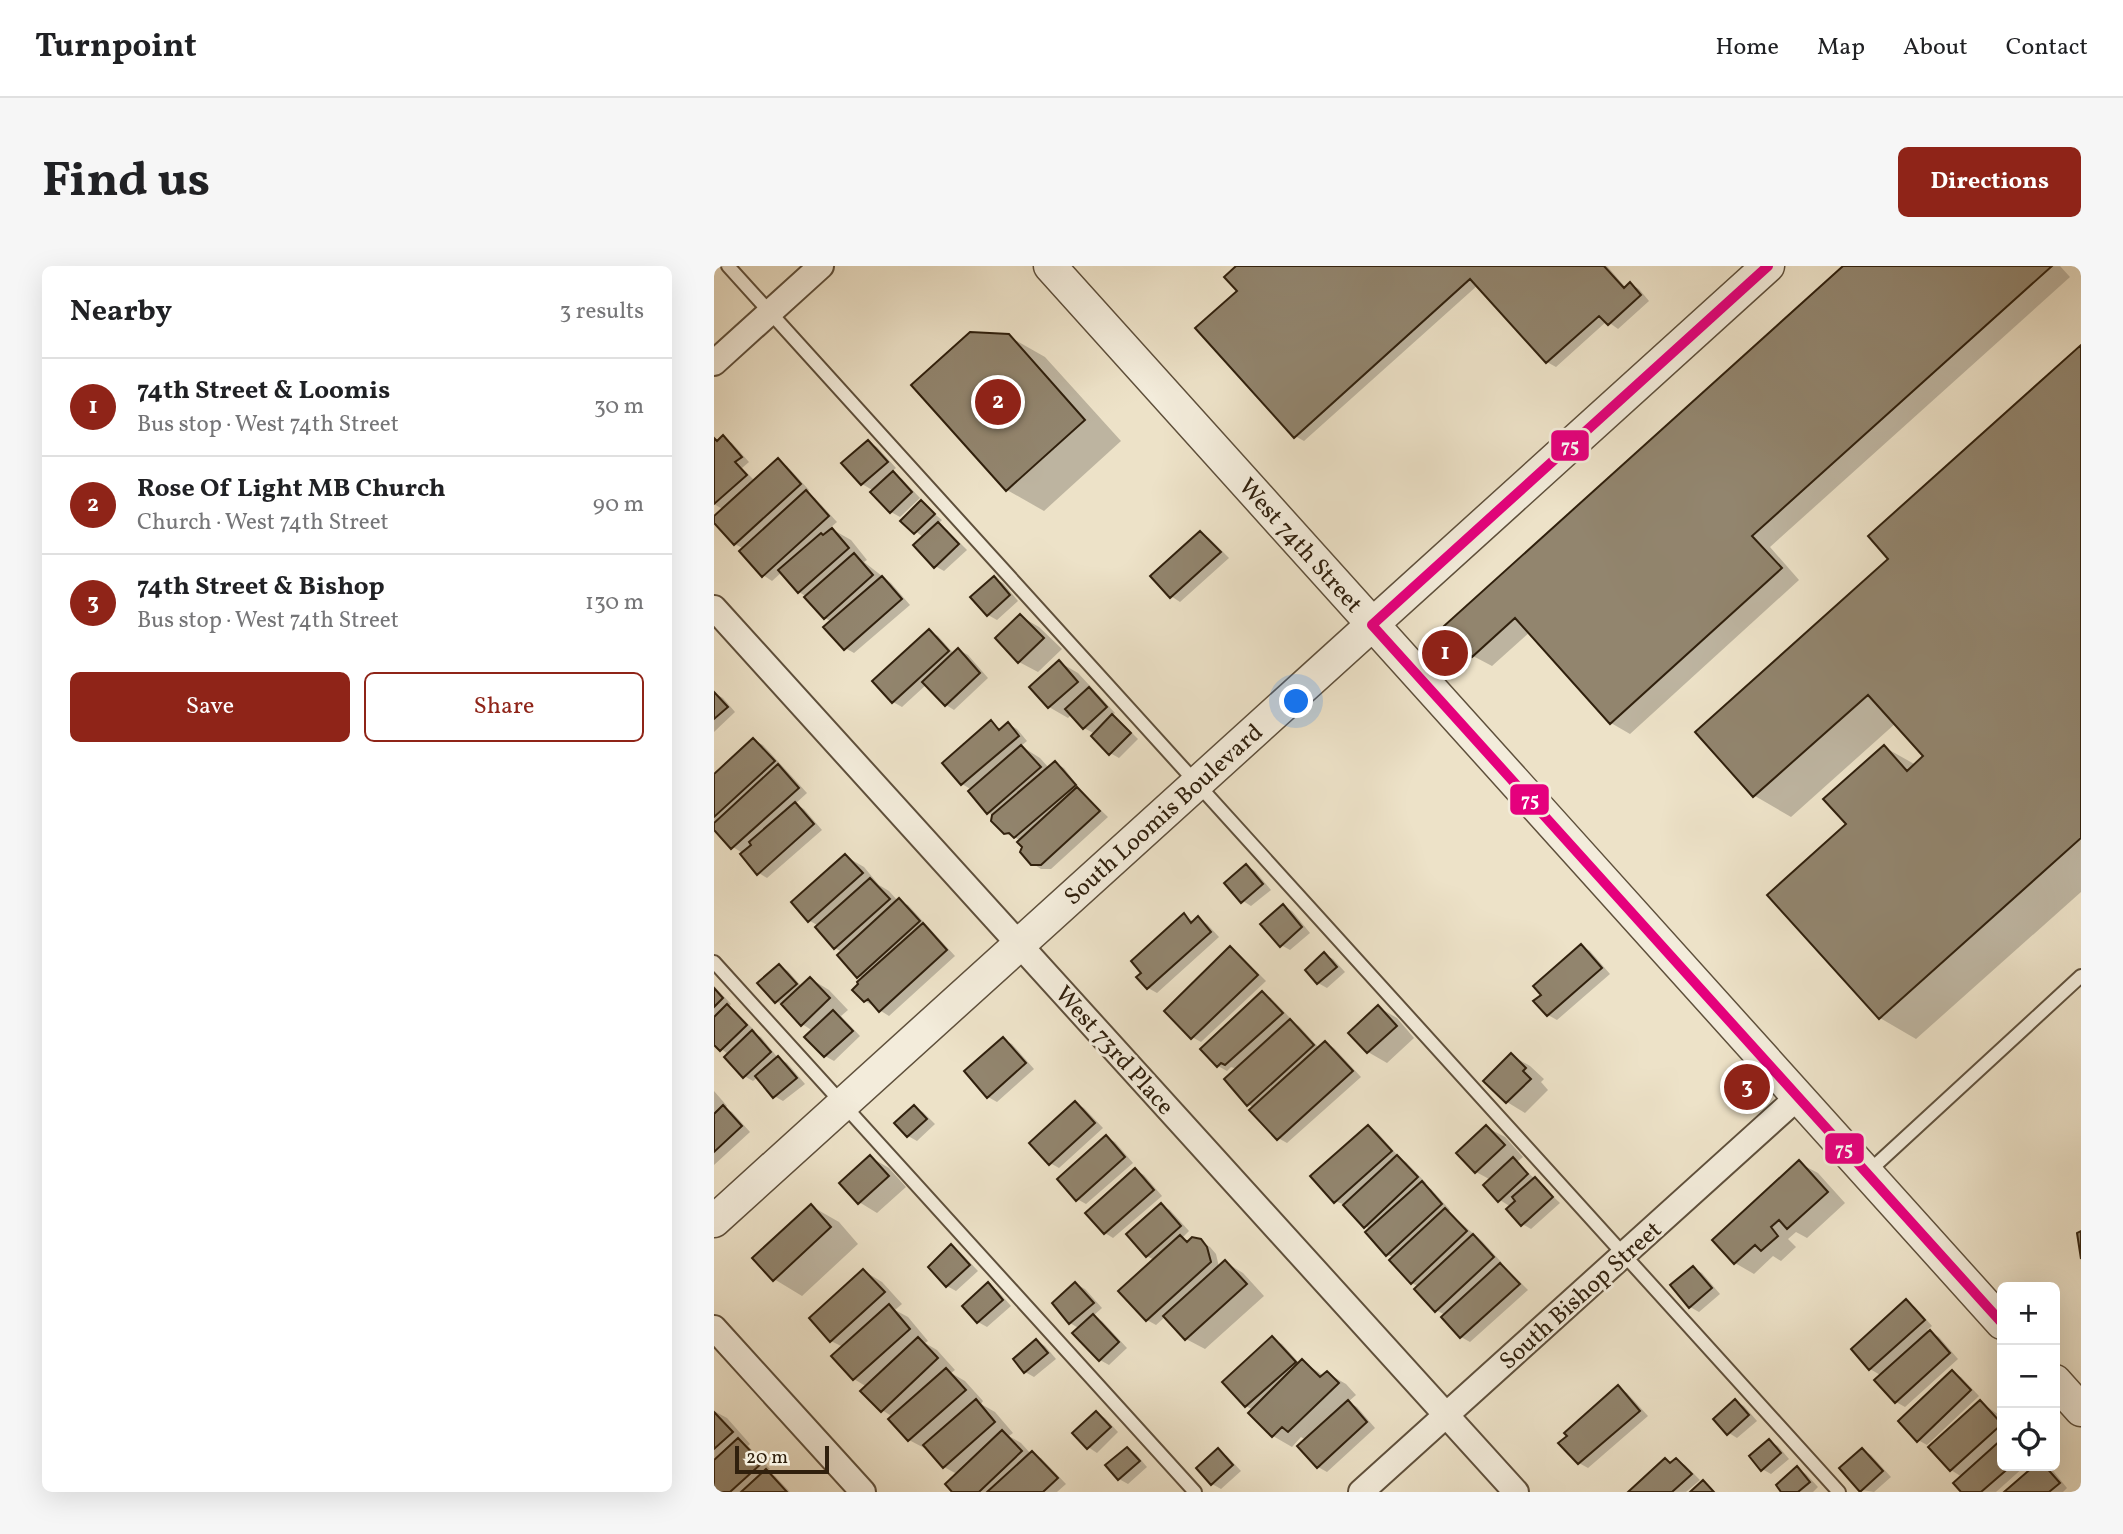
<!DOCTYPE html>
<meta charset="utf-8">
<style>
body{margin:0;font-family:Vollkorn,serif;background:#f6f6f6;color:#202124}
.controls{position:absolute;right:21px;bottom:21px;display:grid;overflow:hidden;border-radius:10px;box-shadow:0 7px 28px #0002}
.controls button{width:63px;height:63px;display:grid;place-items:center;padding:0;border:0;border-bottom:2px solid #e0e0e0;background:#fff;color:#202124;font:35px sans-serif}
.scale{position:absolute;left:21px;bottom:18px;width:94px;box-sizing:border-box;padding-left:7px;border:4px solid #30200d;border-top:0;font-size:19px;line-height:24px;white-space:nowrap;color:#30200d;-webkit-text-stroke:5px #f3ecdb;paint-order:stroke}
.you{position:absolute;left:583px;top:436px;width:24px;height:24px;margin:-18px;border:5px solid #fff;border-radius:50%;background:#1a73e8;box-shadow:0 0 0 10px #1a73e833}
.badge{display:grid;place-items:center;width:46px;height:46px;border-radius:50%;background:#8f2418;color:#fff;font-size:23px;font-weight:700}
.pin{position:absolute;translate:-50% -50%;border:4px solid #fff;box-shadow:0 2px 7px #0006}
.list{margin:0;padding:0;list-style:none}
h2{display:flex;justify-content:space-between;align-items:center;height:91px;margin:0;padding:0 28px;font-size:30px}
h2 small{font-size:23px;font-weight:400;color:#757577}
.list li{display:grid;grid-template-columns:46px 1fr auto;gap:21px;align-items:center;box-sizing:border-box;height:98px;padding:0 28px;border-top:2px solid #e0e0e0}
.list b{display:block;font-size:26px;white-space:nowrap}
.list p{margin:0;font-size:23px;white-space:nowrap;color:#757577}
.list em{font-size:23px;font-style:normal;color:#757577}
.actions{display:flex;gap:14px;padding:21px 28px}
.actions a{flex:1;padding:16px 0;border:2px solid #8f2418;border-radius:10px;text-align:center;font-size:24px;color:#8f2418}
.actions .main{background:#8f2418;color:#fff}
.icon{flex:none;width:38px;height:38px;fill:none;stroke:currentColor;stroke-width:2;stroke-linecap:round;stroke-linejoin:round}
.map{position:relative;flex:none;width:1367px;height:1226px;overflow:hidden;border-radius:10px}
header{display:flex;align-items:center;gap:42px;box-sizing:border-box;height:98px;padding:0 35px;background:#fff;border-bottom:2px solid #e0e0e0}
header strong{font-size:33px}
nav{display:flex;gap:38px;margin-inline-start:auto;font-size:24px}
.intro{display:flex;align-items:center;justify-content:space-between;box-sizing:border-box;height:168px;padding:0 42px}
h1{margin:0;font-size:49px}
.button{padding:18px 32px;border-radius:10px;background:#8f2418;color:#fff;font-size:24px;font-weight:700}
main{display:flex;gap:42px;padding:0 42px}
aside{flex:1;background:#fff;border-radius:10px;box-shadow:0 7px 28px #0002}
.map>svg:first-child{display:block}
</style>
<header>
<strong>Turnpoint</strong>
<nav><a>Home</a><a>Map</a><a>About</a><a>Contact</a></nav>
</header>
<div class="intro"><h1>Find us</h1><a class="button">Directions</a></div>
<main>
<aside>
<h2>Nearby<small>3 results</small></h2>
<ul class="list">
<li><span class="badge">1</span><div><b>74th Street &amp; Loomis</b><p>Bus stop · West 74th Street</p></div><em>30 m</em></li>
<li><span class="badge">2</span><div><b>Rose Of Light MB Church</b><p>Church · West 74th Street</p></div><em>90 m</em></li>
<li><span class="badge">3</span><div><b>74th Street &amp; Bishop</b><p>Bus stop · West 74th Street</p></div><em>130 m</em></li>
</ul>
<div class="actions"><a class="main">Save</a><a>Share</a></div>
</aside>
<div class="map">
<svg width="1367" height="1226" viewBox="0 0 1367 1226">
<rect width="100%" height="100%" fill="#ede2c8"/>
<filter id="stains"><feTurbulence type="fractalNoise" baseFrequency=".00286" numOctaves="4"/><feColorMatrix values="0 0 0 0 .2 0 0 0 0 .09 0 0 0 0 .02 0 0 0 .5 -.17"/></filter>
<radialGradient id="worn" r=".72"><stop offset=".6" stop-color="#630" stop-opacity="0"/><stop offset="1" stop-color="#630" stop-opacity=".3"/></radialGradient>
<path fill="#0003" d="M525 0H893L912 22 916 18 925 23 935 35 904 63 893 55 842 101 833 96 764 19 590 175 581 170 525 25Z
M1132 0H1346L1356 11 1056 281 1085 314 916 468 897 457 816 366 778 400 759 390Z
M294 70 331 91 407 175 330 245 293 224Z
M1367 81V626L1202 773 1166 752 1134 558 1170 481 1202 499 1211 490 1182 457 1077 551 1041 530 983 466 1176 293Z
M9 172 18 177 35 196 28 202 41 215 64 195 73 200 95 224 92 227 101 232 123 256 116 262 137 274 153 294 150 296 177 317 196 339 140 387 131 382 118 356 111 352 93 331 85 326 68 306 58 315 49 309 30 283 21 278 0 255 10 244 0 238V173L5 176Z
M154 176 163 181 182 202 177 206 188 213 206 232 186 251 177 246 160 225 148 218Z
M207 237 228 254 224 258 233 264 253 284 230 305 221 300 210 272 189 255Z
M486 267 495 272 515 292 466 336 457 330Z
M280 312 289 317 304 335 283 354 274 349Z
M306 350 325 361 348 383 324 406 305 396Z
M215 365 224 370 240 388 245 384 254 389 274 412 240 444 232 439 213 418 188 441 179 436Z
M345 396 364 407 401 447 397 450 407 456 424 473 405 492 396 487 381 468 370 462 358 448 354 452 335 441 318 421Z
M0 427 9 432 21 446 0 466Z
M277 457 288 464 294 458 303 463 313 475 307 480 326 492 335 502 341 497 350 502 368 526 394 551 337 603H327L318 597 308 575 291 567 258 524 248 518 230 497Z
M40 474 49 479 93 527 81 538 90 543 108 564 53 612 45 607 30 588 19 581 0 561V510Z
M131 590 150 601 165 619 175 625 184 635 194 639 241 690 175 750 151 735 149 713 125 689 128 686 121 682 105 660 96 655 79 636Z
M532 600 541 605 557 624 537 640 529 635Z
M569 640 578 645 596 667 576 684 567 679Z
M470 649 480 656 484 653 493 658 505 671 443 727 434 722Z
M867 680 876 685 896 708 843 754 834 749Z
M516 683 525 688 552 715 487 776 478 771Z
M610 688 619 693 631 706 613 722 604 717Z
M65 700 74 705 88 721 97 713 115 724 134 744 127 750 146 770 120 795 111 790 99 765 88 758 72 741 62 735Z
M0 720 17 738 14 741 22 746 41 765 39 767 47 771 64 792 73 797 91 818 69 835 60 830 44 811 39 815 30 810 15 789 0 777Z
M548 727 557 732 576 752 575 754 585 760 605 782 611 777 620 782 647 811 573 877 564 872 540 842 534 838 523 803 517 801 513 805 504 800Z
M664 741 683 752 700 772 673 797 654 786Z
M289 773 298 778 320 803 283 836 274 831Z
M797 789 816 800 830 813 827 816 834 824 811 847 793 836Z
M0 825 13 840 11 842 18 846 36 866 0 899Z
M362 837 370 842 389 862 345 902 336 897Z
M201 841 209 846 221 858 203 875 194 870 183 857Z
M654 861 663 866 685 891 684 892 692 896 712 917 710 919 717 923 736 944 734 946 768 975 788 997 785 999 795 1005 814 1024 756 1076 747 1071 731 1049 722 1044 705 1021 698 1017 678 994 680 992 674 989 654 967 656 964 631 939 621 935Z
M772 861 791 871 809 891 803 896 846 937 817 963 808 958 797 941 786 934 777 914 762 906 745 887Z
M392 871 401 876 419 897 372 938 363 933Z
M156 891 175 902 192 921 163 947 145 936Z
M1085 897 1104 907 1131 937 1093 972 1082 966 1074 973 1082 981 1067 995 1059 990 1040 1008 1021 997Z
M421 904 430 909 448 930 399 972 391 967Z
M447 939 456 944 475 965 468 972 475 976 486 975 496 981 502 988 505 1001 511 996 529 1007 550 1030 491 1083 472 1073 452 1050 442 1059 433 1054 440 994 433 990Z
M97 940 125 956 144 978 88 1030 60 1013Z
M237 981 246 986 264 1005 242 1025 233 1020Z
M979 1002 988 1007 1006 1028 985 1046 976 1041Z
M150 1005 168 1016 188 1038 181 1044 194 1051 214 1075 211 1077 223 1084 241 1104 237 1107 251 1115 269 1135 267 1138 281 1146 299 1167 295 1170 307 1177 317 1188 327 1192 352 1218 343 1226H241L243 1208 230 1201 214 1184 195 1174 179 1151 168 1144 153 1121 140 1113 129 1081 117 1075Z
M362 1018 371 1023 388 1042 379 1050 388 1055 413 1082 395 1099 386 1094 366 1063 356 1057 340 1038Z
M274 1019 283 1024 297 1040 273 1061 264 1056Z
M1192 1036 1201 1041 1218 1060 1213 1064 1225 1071 1244 1093 1191 1141 1182 1136 1168 1110 1156 1103 1139 1083Z
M559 1073 568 1078 586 1098 588 1095 610 1110 613 1107 632 1118 642 1129 634 1136 643 1141 661 1162 613 1206 604 1201 592 1174 587 1171 578 1181 559 1170 537 1147 539 1144 532 1140Z
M323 1075 331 1080 342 1093 320 1111 311 1106Z
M1238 1106 1247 1111 1265 1130 1213 1179 1204 1174Z
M904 1122 913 1127 934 1150 874 1202 865 1197Z
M1021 1135 1030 1140 1043 1155 1023 1172 1015 1167Z
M1266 1136 1288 1151V1200H1311L1282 1226H1249L1248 1211 1237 1204Z
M0 1145 13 1152 36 1178 34 1180 56 1203 53 1205 61 1210 76 1226H0Z
M382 1147 391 1152 404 1166 383 1187 374 1181Z
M1055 1175 1064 1180 1075 1193 1057 1208 1048 1203Z
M413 1183 422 1188 433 1201 414 1218 405 1213Z
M1148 1184 1157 1189 1177 1211 1160 1226 1148 1224Z
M504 1185 513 1190 527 1205 507 1223 498 1218Z
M951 1194 958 1198 962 1194 971 1199 986 1214 972 1226H916Z
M1323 1200 1336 1201 1353 1222 1349 1226H1293Z
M1083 1203 1092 1208 1104 1221 1099 1226H1070Z"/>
<path fill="#92856e" stroke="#30200d" stroke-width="2" d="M522 0H890L910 22 916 16 927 29 894 59 885 50 832 97 756 13 580 172 481 62 523 25 510 11Z
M1129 0H1338L1038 270 1068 302 896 458 801 352 758 391 730 360Z
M256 66 295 68 371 154 292 225 197 119Z
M1367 79V572L1165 753 1053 629 1132 558 1109 533 1170 479 1193 505 1209 490 1154 429 1039 531 981 466 1174 293 1154 270Z
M9 169 28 191 21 196 33 209 0 238V172L3 175Z
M154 174 174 196 147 219 127 197Z
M64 192 87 218 20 279 0 257V250Z
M179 205 198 226 176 247 156 226Z
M92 224 115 250 48 311 25 285Z
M207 234 221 248 200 268 186 255Z
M224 256 245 278 220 302 199 279Z
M118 262 135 282 84 327 64 304 107 267 109 269Z
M486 265 507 286 456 332 436 310Z
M140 287 159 309 110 353 90 331Z
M168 310 188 333 130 384 109 361Z
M280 310 296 329 273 350 256 331Z
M306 348 330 372 304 397 281 372Z
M215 363 235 385 178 437 158 415Z
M244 382 266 407 231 440 208 416Z
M345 394 364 416 334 442 315 421Z
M375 421 393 441 369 463 351 443Z
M0 426 14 441 0 453Z
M398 448 417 467 395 489 377 470Z
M277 454 285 464 294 456 305 470 247 519 228 497Z
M39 472 61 495 0 551V508Z
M307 479 327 501 273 548 254 525Z
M341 495 362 519 300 572 295 567 290 568 277 555 278 549Z
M64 498 85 522 17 583 0 564V557Z
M363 521 386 545 327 599H317L306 586 308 581 303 576Z
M81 536 100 558 43 609 26 588 37 579 35 576Z
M131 588 149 607 94 656 77 636Z
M532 598 549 618 527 637 510 617Z
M156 612 176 633 120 683 101 661Z
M185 632 206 655 143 712 123 689Z
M569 638 588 661 566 681 546 658Z
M470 647 477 657 484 650 497 666 433 723 422 711 427 707 417 695Z
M209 657 233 684 165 746 154 733 150 736 138 724 144 718 143 716Z
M867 678 888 702 833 750 819 735 827 729 819 720Z
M516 680 544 709 477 773 450 745Z
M610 686 623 701 603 718 591 704Z
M65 698 83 718 61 737 43 717Z
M96 711 116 732 87 760 67 738Z
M0 722 9 732 0 741Z
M548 725 569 747 511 799 507 797 503 801 486 783Z
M13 738 33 759 6 785 0 779V751Z
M664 739 683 760 653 787 634 767Z
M119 744 139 765 110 791 90 771Z
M576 753 600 779 533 840 510 813Z
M38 764 57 786 29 812 10 791Z
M289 771 312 797 273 832 250 805Z
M611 775 639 805 563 874 535 844Z
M797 787 812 802 809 805 817 813 792 837 769 815Z
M64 790 83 812 59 832 41 810Z
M361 835 381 857 335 899 315 877Z
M9 839 28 860 0 886V848Z
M200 839 213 853 193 871 180 857Z
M654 859 678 885 620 937 596 910Z
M772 859 791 879 761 907 742 887Z
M392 869 411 891 362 935 343 913Z
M156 889 175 910 144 938 125 917Z
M683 889 704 911 650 962 629 939Z
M799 891 814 908 784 936 769 919Z
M1085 894 1114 926 1073 963 1065 954 1057 961 1064 970 1047 985 1041 979 1020 998 998 974Z
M421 902 440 924 390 968 371 947Z
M821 911 839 931 807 960 792 943 801 935 798 931Z
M708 915 728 938 672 990 651 966Z
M447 937 467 960 432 991 412 968Z
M97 938 117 961 59 1015 38 992Z
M731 942 753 965 697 1018 675 994Z
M1367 965V993L1363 967Z
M759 968 780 991 721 1046 700 1023Z
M466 969 473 976 478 971 487 973 493 981 497 996 432 1055 404 1025Z
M237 978 256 999 232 1021 214 1001Z
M511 994 533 1018 471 1074 449 1050Z
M786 997 806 1018 746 1072 727 1051Z
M979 1000 998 1022 975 1042 956 1019Z
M149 1003 171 1026 116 1076 95 1052Z
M274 1016 289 1034 263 1057 248 1040Z
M361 1016 380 1037 355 1058 338 1037Z
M1192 1033 1211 1054 1155 1104 1137 1083Z
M175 1038 196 1063 139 1114 117 1090Z
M379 1048 405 1076 385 1095 358 1067Z
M1216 1064 1236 1087 1181 1137 1160 1114Z
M558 1070 582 1096 531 1141 508 1116Z
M204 1071 224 1092 167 1146 146 1125Z
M322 1073 334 1087 310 1107 299 1093Z
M588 1093 606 1111 613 1105 625 1117 574 1166 568 1161 558 1171 534 1147Z
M232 1102 252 1124 194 1175 174 1153Z
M1238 1104 1257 1124 1203 1176 1184 1155Z
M904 1119 926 1145 864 1198 844 1177 853 1170 850 1167Z
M262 1133 281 1156 229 1202 209 1179Z
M1021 1133 1035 1149 1013 1169 999 1153Z
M634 1134 653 1156 603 1202 583 1180Z
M1266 1134 1288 1158 1236 1205 1214 1181Z
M382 1145 397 1161 373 1183 358 1167Z
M0 1146 19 1166 0 1183Z
M288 1164 308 1185 265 1226H238L231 1218Z
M24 1172 48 1197 16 1226H0V1194Z
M1055 1173 1067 1187 1047 1205 1035 1190Z
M1288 1173V1200H1297L1267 1226H1247L1239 1217Z
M413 1181 426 1195 404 1214 391 1199Z
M504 1182 519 1199 497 1219 482 1202Z
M1148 1182 1169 1205 1146 1226 1125 1202Z
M318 1185 344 1212 329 1226H273Z
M951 1192 956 1197 962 1192 978 1208 958 1226H914Z
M1083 1200 1096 1216 1084 1226H1067L1062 1219Z
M1320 1200H1331L1346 1217 1335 1226H1290Z
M52 1203 73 1226H27Z
M989 1214 1000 1226H976Z"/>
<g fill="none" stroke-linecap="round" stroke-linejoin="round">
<g stroke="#5f503c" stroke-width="16">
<path id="service" d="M14 0 1125 1226
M0 696 481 1226
M1153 907 1367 710"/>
</g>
<g stroke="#5f503c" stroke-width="28">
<path id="minor" d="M0 97 107 0
M0 342 802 1226
M0 1062 149 1226
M647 1226 1084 831"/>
</g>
<g stroke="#5f503c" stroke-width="35">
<path id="tertiary" d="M336 0 1288 1057
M0 955 1054 0
M1341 1115 1367 1144"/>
</g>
<use href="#service" stroke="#f3ecdb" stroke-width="12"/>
<use href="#minor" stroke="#f3ecdb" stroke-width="24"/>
<use href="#tertiary" stroke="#f3ecdb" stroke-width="32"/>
<g stroke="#f3ecdb" stroke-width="16">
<path id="bus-1" d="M658 359 1288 1057
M658 359 1054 0"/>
</g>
<use href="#bus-1" stroke="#e5007d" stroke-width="10"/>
</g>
<g text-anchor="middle" stroke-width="6" stroke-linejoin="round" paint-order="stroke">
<g font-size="24" fill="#30200d" stroke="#f3ecdb">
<text transform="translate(587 279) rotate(48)" y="8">West 74th Street</text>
<text transform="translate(449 548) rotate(-42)" y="8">South Loomis Boulevard</text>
<text transform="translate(401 784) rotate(48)" y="8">West 73rd Place</text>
<text transform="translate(866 1029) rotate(-42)" y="8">South Bishop Street</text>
</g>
</g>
<g stroke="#f3ecdb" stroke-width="2.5">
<rect x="836" y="163" width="40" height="33" rx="7" fill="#e5007d"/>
<rect x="795" y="517" width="41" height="33" rx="7" fill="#e5007d"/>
<rect x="1110" y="866" width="41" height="33" rx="7" fill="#e5007d"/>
</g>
<g font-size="19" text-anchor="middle" font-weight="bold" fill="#fff">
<text x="856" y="186">75</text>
<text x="816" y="540">75</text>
<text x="1130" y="889">75</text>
</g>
<rect width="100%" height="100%" filter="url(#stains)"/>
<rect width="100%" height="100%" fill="url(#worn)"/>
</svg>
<div class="controls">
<button>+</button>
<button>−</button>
<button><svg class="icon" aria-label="locate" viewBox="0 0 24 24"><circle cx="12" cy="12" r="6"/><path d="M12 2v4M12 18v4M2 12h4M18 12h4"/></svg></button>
</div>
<div class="scale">20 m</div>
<div class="you"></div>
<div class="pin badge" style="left:731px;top:387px">1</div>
<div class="pin badge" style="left:284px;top:136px">2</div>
<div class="pin badge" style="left:1033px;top:821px">3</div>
</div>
</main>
